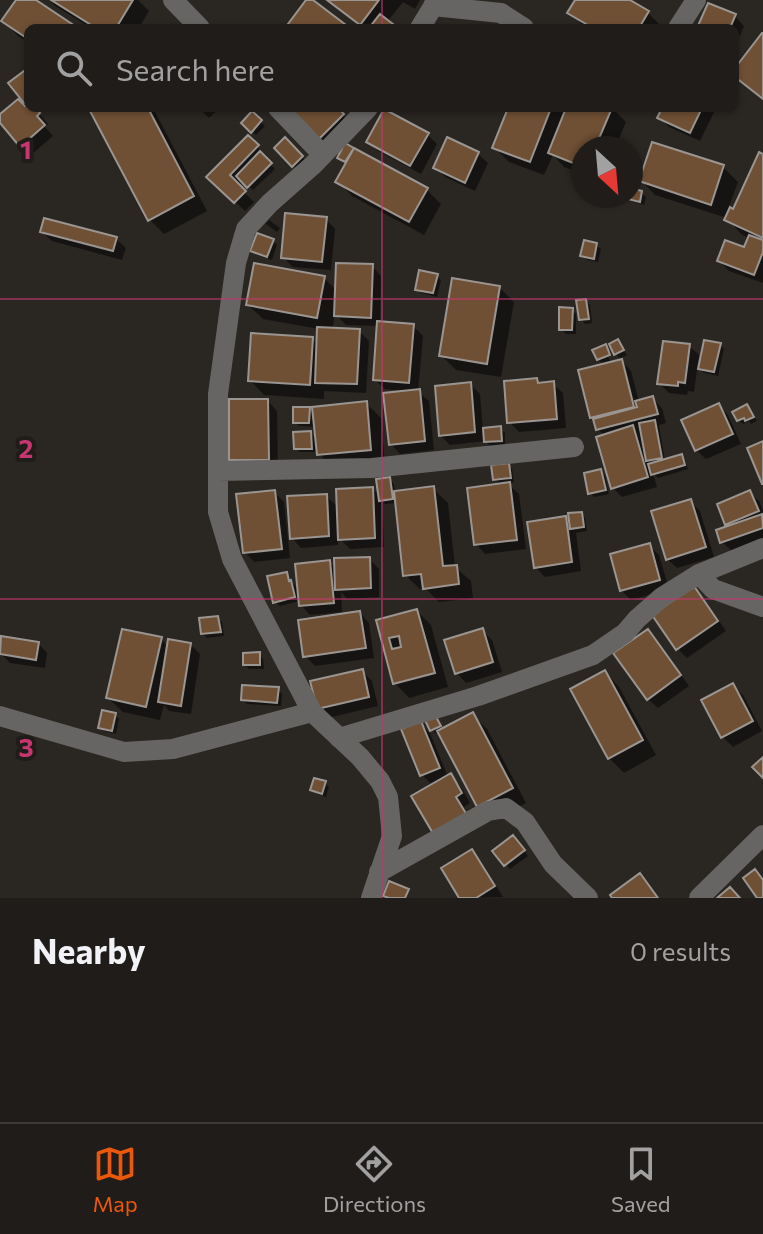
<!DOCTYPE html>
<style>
body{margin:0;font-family:Commissioner,sans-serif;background:#2d2927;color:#f1f3f6}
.compass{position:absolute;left:571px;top:136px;width:72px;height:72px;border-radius:50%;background:#201c1a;box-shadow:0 2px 6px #0004;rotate:154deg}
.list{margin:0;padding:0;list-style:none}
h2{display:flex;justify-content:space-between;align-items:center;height:104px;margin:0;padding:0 32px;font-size:34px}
h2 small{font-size:26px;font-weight:400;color:#a2a1a2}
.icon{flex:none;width:44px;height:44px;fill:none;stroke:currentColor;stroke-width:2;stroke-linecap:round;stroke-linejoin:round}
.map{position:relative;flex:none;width:763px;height:898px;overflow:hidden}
.search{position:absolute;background:#201c1a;box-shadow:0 2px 6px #0004;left:24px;right:24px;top:24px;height:88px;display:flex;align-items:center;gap:20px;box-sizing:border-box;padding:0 28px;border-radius:12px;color:#a2a1a2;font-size:30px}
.sheet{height:224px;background:#201c1a}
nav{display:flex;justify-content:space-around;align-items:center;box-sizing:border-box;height:112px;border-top:2px solid #3d3a39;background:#201c1a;font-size:22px;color:#a2a1a2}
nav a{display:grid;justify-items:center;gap:4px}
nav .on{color:#ea580c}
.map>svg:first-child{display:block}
</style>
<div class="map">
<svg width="763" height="898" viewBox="0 0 763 898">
<rect width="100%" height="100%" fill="#2a2622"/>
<path fill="#0007" d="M18 0H33L75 28H28V42L18 36 4 21Z
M49 0H138L149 11 139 28H91L55 6Z
M327 0H420L415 9 403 2 387 22 395 28H362Z
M577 0H626L648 13 662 27 586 28 570 13Z
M735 16 744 26 735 47V28H699Z
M28 106V108H39L36 110 48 124 45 127 53 136 31 155 0 120V117Z
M101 108H153L207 211 164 234 149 219Z
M199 108H220L209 118Z
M285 108H336L357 130 331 155Z
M510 108H612L626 122 615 148H583V174L564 167 553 155 544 175 509 162 494 147Z
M664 108H716L700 141 669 127 659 117Z
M252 114 265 126 256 135 243 123Z
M427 134 437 144 421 174 378 151 369 142Z
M248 138 267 156 265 159 275 169 253 190 243 181 238 186 254 202 245 211 209 177Z
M285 140 306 161 297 169 277 148Z
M352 149 427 190 441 204 424 235 352 196 338 181 347 164 340 157Z
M478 154 488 163 475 191 445 177 435 167Z
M763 156V283L729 271 719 261 745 250 749 238 741 234 727 218 655 195 641 180 723 167 738 182 728 209 734 212Z
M631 191 641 193 646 197 644 205 631 201 626 197 631 196Z
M326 219 335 229 331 270 293 267 283 257Z
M269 220 280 228 277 232 266 224Z
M42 232 116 239 126 248 122 260 52 241Z
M273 241 277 245 272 260 257 255 252 251Z
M596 245 601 249 598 262 587 260 582 255Z
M372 266 381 276 380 324 413 326 423 336 418 392 429 401 434 450 400 454 391 444 404 391 385 389 375 380 379 326 346 325 335 314 332 330 359 331 369 341 366 393 324 391V399L264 395 250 380 312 339 318 345 319 329 263 319 248 305 324 278 337 291Z
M437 276 441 280 437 297 421 293 417 289Z
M500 288 514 302 501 377 456 370 441 355Z
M585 301 590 305 592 323 585 324 581 319Z
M572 310 576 314V334H566L561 329Z
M618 342 627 355 620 358 615 354Z
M720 345 724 349 718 376 704 373 698 366 700 367Z
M689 346 699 355 694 392 688 391 687 395 669 393 659 383Z
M605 349 612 365 622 361 631 371 639 402 653 399 662 408 666 423 659 425 665 461 681 456 685 460 688 469 658 478 653 473 657 487 622 497 613 488 605 436 598 429 596 422 592 417 604 365 598 359Z
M536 380 541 385 553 384 563 393 566 428 519 432 509 422Z
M470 384 480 394 483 430 500 428 505 433V445L490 446 486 441 450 445 440 435Z
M268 401 277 411 278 469H241L231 459Z
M366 403 381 418 385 464 333 469 318 452H300L296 448 310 433 317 440 316 427 299 426 295 422 309 409 315 415Z
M718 405 728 415 741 444 706 459 696 450Z
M747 406 757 421 751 424 749 421 743 424 738 420Z
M508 465 512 469 514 482 507 483 519 494 526 549 485 554 476 544 501 486 495 479Z
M600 471 605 476 609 494 594 497 590 493Z
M390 479 394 484 395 493 433 489 448 503 455 567 471 581 473 598 439 602 426 589H420L405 575 397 503 385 504 382 501 384 547 350 549 338 537V545L301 548 292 538 326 496 339 508 373 489 381 497Z
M274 492 284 502 290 558 254 562 245 552Z
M750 493 760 502 763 511V540L732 551 722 542 730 527 727 524Z
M691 502 700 511 714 557 677 568 667 559Z
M581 514 585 518 587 531 576 533 581 571 545 577 535 567 565 518 572 525Z
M649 545 659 555 669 589 631 600 621 590Z
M369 559 379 569V597L347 599 341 592 342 612 310 615 301 605 300 601 280 606 275 602 286 574 299 591 329 562 337 570Z
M694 588 703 598 726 631 687 658 678 649Z
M417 611 431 625 448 687 409 698 395 683 378 621Z
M360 613 369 623 374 658 315 666 305 656Z
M218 618 222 622 224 636 207 638 203 634Z
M482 630 492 640 502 672 466 683 457 673Z
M648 631 657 641 689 686 658 708 648 699Z
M161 639 168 647 191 645 200 654 191 714 169 711 164 705 160 720 123 712 108 698Z
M38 643 47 653 45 668 10 663 0 653Z
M259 654 263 659 264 669H249L245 665Z
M362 671 372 681 378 706 328 718 318 708Z
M605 672 619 687 656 755 624 773 609 758 572 690Z
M733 686 743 695 762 731 733 747 723 737 704 701Z
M278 689 282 694 281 706 247 704 243 700Z
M115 715 119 719 116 734 104 731 100 727Z
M434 715 443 730 473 715 487 729 526 803 493 820 478 806 440 732 436 734 432 730Z
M421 723 430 733 448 777 450 776 460 785 470 803 464 807 475 826 422 775Z
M325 783 329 787 326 797 317 794 312 790Z
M517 842 528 856 510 869 495 851Z
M472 851 481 861 503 897 461 898Z"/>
<path fill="#705035" stroke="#9a9591" stroke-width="2" fill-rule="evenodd" d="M16 0H36L78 28H28V39L1 21Z
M51 0H133L116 28H96Z
M306 0H313L350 28H285Z
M327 0H379L360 25Z
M575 0H630L649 11 639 28H593L567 13Z
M708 3 736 14 730 28H697Z
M380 14 398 28H369Z
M762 33H763V99L735 77V68Z
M28 68V100L24 103 8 83Z
M18 99 25 106 28 104V108H36L40 113 37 116 45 125 20 147 0 123V114Z
M97 108H148L194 196 148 221 90 111Z
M283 108H338L344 114 316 142Z
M508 108H551L530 162 492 148Z
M566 108H612L595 148H583V167L548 153Z
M662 108H702L690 133 657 118Z
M384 109 429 133 410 166 366 142Z
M252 111 262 120 251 133 241 123Z
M248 135 259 145 230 175 246 191 234 203 206 177Z
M285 137 303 156 292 167 274 148Z
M447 137 479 152 465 183 433 168Z
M652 142 724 165 711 205 639 181Z
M345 143 354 148 345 162 337 158Z
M354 148 428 188 409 222 335 182Z
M260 151 272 163 247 188 236 176Z
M759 152 763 154V238L724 220 730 207 733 209Z
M631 188 642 191 640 202 624 198V196H631Z
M285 213 327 217 322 262 281 258Z
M44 218 117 237 113 251 40 232Z
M257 233 274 239 267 257 250 251Z
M749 235 763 240V252L754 275 717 261 725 240 744 247Z
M584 240 597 243 594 259 580 256Z
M254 263 325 276 317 318 246 305Z
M336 263 373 264 371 318 334 316Z
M419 270 438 274 433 293 415 290Z
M452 278 500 286 487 364 439 356Z
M586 299 589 319 579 320 576 300Z
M559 307 573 308 572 330H559Z
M377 321 414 324 409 383 373 380Z
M317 327 360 329 357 384 315 383Z
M251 333 313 337 310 385 248 381Z
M618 339 624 350 614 355 609 344Z
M704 340 721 343 714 372 698 369Z
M663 341 690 344 685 383 678 382V386L657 384Z
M606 344 610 355 597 360 592 350Z
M622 359 634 407 590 418 578 370Z
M537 378 538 383 554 381 557 419 507 423 504 381Z
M471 382 475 432 439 436 435 386Z
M420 389 425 441 389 445 383 393Z
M653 396 658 414 596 430 593 419 637 407 635 401Z
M229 399H268L269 460H229Z
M367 401 371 450 317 455 312 407Z
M719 403 733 434 695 451 681 420Z
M747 404 754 417 745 421 744 418 737 421 732 412Z
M293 407H310L309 423H293Z
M655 420 662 458 646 461 639 423Z
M633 425 648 477 611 489 596 437Z
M501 426 502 441 484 442 483 428Z
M311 431 312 449H294L293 432Z
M763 441V484H762L747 448Z
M682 454 685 465 651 475 648 464Z
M509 463 511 478 493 480 491 465Z
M601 469 606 490 588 494 584 473Z
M390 477 393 499 379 501 376 479Z
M510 482 517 540 474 545 467 488Z
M434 486 443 566 457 565 459 584 423 589 421 574 403 576 394 491Z
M373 487 375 538 338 540 336 489Z
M275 490 282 549 243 553 236 494Z
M750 490 759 511 725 525 717 504Z
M327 494 329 536 290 539 287 496Z
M691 499 706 547 666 560 651 511Z
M582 512 584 527 570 529 568 513Z
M762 514 763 528 720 543 716 530Z
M566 516 572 562 534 568 527 522Z
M650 543 660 580 620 591 610 554Z
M370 557 371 588 335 590 334 558Z
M330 560 334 603 299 606 295 564Z
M287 572 289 581 291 580 295 597 273 603 267 576Z
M694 586 718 621 676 650 652 615Z
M417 609 435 673 393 684 376 620ZM399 636 401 647 392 649 389 638Z
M360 611 366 648 303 657 298 620Z
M218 616 221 632 201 634 199 618Z
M483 628 493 662 455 674 444 640Z
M122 629 162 637 146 707 106 698Z
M648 629 681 675 647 700 613 653Z
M1 636 39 642 36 660 0 654Z
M168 639 191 643 181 706 158 702Z
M260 652V665H243V653Z
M363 669 369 697 317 709 310 681Z
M605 670 643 740 608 759 570 689Z
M733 683 753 721 721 738 701 700Z
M242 685 279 687 277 703 241 700Z
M102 710 116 713 112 731 98 728Z
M473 712 513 788 477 807 437 731Z
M434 713 441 726 430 731 424 718Z
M421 721 440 768 420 776 401 729Z
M763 757V778L752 767Z
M451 773 462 793 456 797 467 815 434 835 411 796Z
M314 778 326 781 322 794 310 790Z
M513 835 525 850 504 866 492 851Z
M472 849 495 886 476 898H459L441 868Z
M755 869 763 880V898H757L743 878Z
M640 873 658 898H612L610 895Z
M389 881 409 889 405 898H389L383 896Z
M730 887 740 898H717Z"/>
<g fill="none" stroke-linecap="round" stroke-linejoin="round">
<path stroke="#676563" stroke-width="20" d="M173 0 200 28
M433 6 501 13 524 28
M420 28 437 0
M678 28 696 0
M278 108 323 155
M218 471 372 468 574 447
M699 574 713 589 763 607
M312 712 232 559 218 512V394L236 263 246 229 270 203 313 165 368 108
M0 716 124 752 173 749 312 712 360 757 380 781 388 797 392 836 371 898
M339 738 478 696 593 655 625 633 637 619 662 597 699 574 763 548
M379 872 488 811 506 808 525 822 553 864 588 898
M699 898 763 835"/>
</g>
<path fill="none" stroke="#c7376f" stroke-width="2" stroke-opacity="0.55" d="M382 0V28M382 108V898M0 299H763M0 599H763"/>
<g font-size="26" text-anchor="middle" font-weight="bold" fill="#c7376f" stroke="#201c19" stroke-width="8" stroke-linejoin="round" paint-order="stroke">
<text x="26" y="159">1</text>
<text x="26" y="458">2</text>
<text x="26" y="757">3</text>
</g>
</svg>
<svg class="compass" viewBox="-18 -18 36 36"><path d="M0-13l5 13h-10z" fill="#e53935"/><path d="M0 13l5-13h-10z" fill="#a2a1a2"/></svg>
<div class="search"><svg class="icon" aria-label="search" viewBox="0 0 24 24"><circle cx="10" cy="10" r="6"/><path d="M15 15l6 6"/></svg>Search here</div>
</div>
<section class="sheet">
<h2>Nearby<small>0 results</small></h2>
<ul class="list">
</ul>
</section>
<nav>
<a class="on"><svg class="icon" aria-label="map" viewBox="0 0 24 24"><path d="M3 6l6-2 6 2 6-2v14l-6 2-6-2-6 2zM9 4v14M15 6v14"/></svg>Map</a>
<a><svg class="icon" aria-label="directions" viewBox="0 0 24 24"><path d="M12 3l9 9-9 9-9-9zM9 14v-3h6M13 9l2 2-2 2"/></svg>Directions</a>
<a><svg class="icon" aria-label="saved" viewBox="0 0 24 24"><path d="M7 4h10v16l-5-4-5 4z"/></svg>Saved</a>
</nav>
